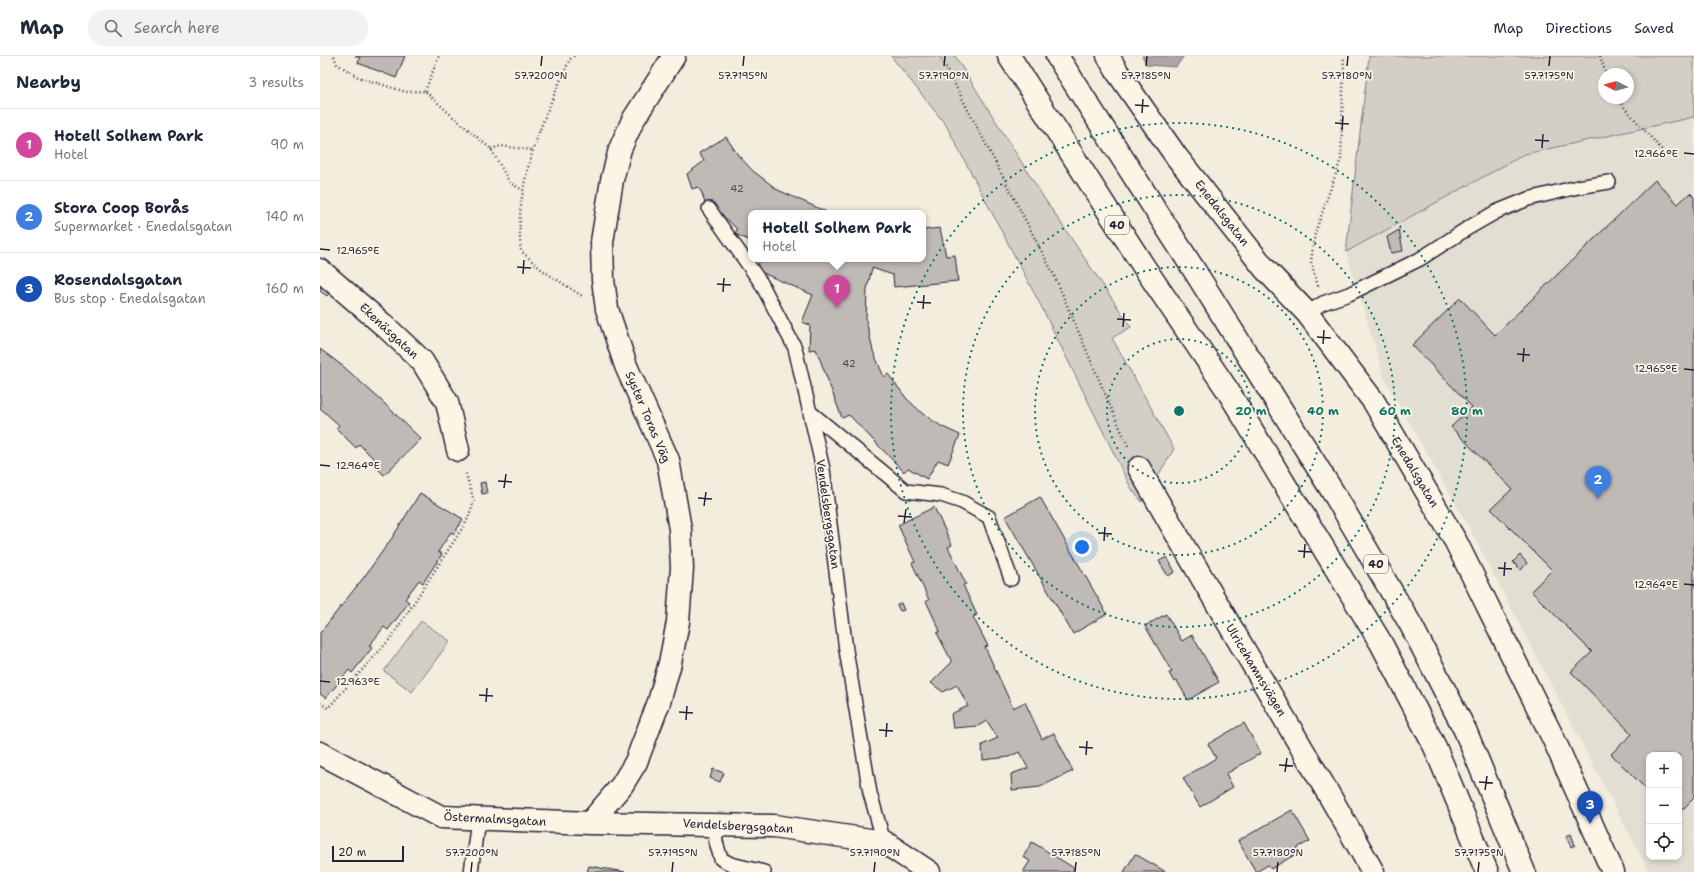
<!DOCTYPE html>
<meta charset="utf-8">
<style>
body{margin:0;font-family:"Shantell Sans",sans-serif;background:#f2f2f3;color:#1f2937}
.controls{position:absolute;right:12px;bottom:12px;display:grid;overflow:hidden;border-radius:8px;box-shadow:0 2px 6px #0003}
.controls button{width:36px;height:36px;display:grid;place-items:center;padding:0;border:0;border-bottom:1px solid #e0e1e3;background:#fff;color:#1f2937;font:20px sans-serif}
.compass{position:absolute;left:1278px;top:12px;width:36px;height:36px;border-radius:50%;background:#fff;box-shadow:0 2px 6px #0003;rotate:275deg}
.scale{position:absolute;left:12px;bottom:10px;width:72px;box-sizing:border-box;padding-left:4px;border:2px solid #22223b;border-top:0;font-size:11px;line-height:14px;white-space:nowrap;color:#22223b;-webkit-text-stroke:3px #fcf5e5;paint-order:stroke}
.you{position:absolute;left:762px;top:491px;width:14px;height:14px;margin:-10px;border:3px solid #fff;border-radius:50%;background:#1a73e8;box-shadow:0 0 0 6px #1a73e833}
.badge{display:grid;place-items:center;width:26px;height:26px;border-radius:50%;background:#22223b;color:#fff;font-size:13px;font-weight:700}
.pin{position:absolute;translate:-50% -33px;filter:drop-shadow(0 1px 2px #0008)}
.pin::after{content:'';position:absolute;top:21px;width:14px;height:12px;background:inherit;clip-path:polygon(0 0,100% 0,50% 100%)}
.popup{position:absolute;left:428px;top:154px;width:178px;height:52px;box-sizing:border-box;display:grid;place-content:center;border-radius:8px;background:#fff;filter:drop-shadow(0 1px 3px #0005);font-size:13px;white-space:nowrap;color:#747a83}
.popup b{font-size:15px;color:#1f2937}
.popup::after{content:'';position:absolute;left:50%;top:100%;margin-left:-8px;border:8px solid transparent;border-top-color:#fff}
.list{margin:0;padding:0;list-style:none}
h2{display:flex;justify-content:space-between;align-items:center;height:52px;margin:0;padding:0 16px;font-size:17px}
h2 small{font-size:13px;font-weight:400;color:#747a83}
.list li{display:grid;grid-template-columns:26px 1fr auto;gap:12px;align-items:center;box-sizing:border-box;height:72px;padding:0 16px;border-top:1px solid #e0e1e3}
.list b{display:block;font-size:15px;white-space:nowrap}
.list p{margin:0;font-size:13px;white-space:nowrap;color:#747a83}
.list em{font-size:13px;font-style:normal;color:#747a83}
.icon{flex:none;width:22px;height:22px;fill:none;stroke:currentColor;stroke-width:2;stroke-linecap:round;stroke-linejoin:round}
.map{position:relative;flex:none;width:1374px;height:816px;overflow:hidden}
header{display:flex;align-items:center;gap:24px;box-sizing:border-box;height:56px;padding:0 20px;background:#fff;border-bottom:1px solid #e0e1e3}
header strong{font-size:19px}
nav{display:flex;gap:22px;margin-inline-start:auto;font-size:14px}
.search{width:280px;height:36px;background:#f2f2f3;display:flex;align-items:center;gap:10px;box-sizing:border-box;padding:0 14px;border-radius:16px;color:#747a83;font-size:15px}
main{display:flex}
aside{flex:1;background:#fff}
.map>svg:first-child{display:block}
</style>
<header>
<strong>Map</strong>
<div class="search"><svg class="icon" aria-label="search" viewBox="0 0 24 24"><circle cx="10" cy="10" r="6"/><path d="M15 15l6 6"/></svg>Search here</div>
<nav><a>Map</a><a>Directions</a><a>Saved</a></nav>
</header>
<main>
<aside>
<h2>Nearby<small>3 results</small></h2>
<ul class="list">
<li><span class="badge" style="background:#d1479c">1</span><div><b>Hotell Solhem Park</b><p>Hotel</p></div><em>90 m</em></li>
<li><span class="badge" style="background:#3f7fe0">2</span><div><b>Stora Coop Borås</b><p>Supermarket · Enedalsgatan</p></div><em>140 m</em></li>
<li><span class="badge" style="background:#1a4fb4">3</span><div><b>Rosendalsgatan</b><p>Bus stop · Enedalsgatan</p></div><em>160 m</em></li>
</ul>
</aside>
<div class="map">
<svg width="1374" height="816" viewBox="0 0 1374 816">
<rect width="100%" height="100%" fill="#f3edde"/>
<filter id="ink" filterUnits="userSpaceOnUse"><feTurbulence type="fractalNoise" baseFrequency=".025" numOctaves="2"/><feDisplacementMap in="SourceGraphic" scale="8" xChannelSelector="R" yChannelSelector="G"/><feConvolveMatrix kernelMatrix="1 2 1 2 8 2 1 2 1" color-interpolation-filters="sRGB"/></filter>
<g filter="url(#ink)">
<path fill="#e3ded2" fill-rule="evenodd" d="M1374 61V816H1329L1146 466 1065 324 1026 196 1205 98ZM1329 699H1359V801H1329Z"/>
<path fill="#d4cfc6" stroke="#7b7880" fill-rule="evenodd" d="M571 0H635L724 142 811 271 792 282 854 393 822 446 811 432 721 250 626 69Z
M1049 0H1374V61L1205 98 1026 196ZM1284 18H1308V42H1284Z
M101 565 130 585 92 636 64 615Z"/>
<path fill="#aca7a6" stroke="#75727b" d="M822 0H864L856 11 827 9Z"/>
<path fill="#bfbab6" stroke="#22223b" d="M35 0H85L76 22 38 7 40 2Z
M406 81 418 99 433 115 458 134 509 157H431V185L415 178 417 173 392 149 386 151 382 137 378 131 372 133 367 118 384 105 379 97Z
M1335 124 1358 148 1370 137 1374 141V742L1359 757V699H1329V736L1291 698 1312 678 1251 616 1272 596 1211 535 1232 514 1171 453 1192 433 1131 371 1152 351 1092 289 1140 242 1175 279Z
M620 172 626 200 635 199 638 225 574 231 573 219 552 212 547 233 546 264 553 295 564 321 568 318 587 343 603 358 621 370 640 379 628 408 618 404 607 423 588 412 584 416 529 359 522 362 496 293 489 294 490 269 482 266 493 239 436 214 440 203H603V174Z
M1079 174 1083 195 1071 197 1067 181Z
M0 229 9 237 7 240 0 235Z
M0 293 24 311 65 348 101 383 64 419 53 408 56 405 39 388 36 392 16 372 19 369 1 353 0 354Z
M165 426 167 437 162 438 160 427Z
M100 437 143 463 134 478 131 476 118 496 122 498 103 527 99 524 85 543 89 546 78 561 68 574 64 571 49 590 52 592 32 617 29 614 6 642 0 638V577L44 521 72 482Z
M720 441 787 558 753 578 685 461Z
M614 451 632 489 628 491 646 528 643 529 657 559 653 561 668 590 665 591 693 652 705 646 722 683 734 677 753 715 720 731 692 734 691 718 708 712 699 696 689 701 663 704 662 689 678 682 667 665 658 670 633 672 631 658 648 650 637 629 623 636 611 627 632 606 617 577 620 575 606 545 609 544 592 507 595 506 578 469Z
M1200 499 1207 507 1201 514 1193 506Z
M847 501 855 516 848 520 839 505Z
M581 547 584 554 580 555 577 549Z
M846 558 862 585 872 579 899 626 868 644 857 625 854 626 849 617 852 616 825 570Z
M924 667 941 697 906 718 913 731 880 751 863 722 896 702 888 688Z
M393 713 404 717 400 726 390 722Z
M972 754 990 785 977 792 979 796 951 813 948 809 936 816 918 785Z
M1251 778 1255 789 1251 791 1246 780Z
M712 786 754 812 752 816H703L710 805 703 801Z
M815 798 846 816H804Z
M269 810 305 816H267Z"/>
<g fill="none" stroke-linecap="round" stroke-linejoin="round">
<g stroke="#22223b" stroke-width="16">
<path id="lane" d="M389 153 441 227 475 292 503 413 526 594 550 737 564 786
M987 257 1003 247 1029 238 1100 203 1148 172 1176 156 1208 143 1258 131 1289 126
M490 356 586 435 621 439 642 446 669 461 691 523
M395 768 396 786 401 803 411 808 444 816
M151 816 158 763"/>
</g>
<g stroke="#22223b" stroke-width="25">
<path id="street" d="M0 214 67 272 102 305 127 346 138 394
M819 412C895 548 977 680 1053 816
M0 697 121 761 270 767 454 770 564 786 609 816
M270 767 302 729 316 706 339 646 350 607 358 566 362 512 360 473 348 404 306 310 287 253 283 224 282 186 292 124 300 93 313 64 354 0"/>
</g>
<g stroke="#22223b" stroke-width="25">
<path id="secondary" d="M788 0 798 17 856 100 945 213 987 257 1054 346 1136 486 1234 684 1293 816"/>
</g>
<g stroke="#22223b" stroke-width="25">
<path id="highway" d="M689 0 824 211 908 335 1061 587 1115 691 1167 816
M737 0 876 217 1016 441 1091 569 1145 674 1204 816"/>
</g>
<path stroke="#22223b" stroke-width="2.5" stroke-dasharray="1 3" stroke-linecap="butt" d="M14 0 17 8 38 21 86 36 105 35 131 59 171 93 190 127 203 134
M254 0 250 3C223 63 193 128 201 195L222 214 262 240
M620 0 735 221 792 354 809 392
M1280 0 1286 18
M105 35 119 0
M1296 42 1342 94
M171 93 181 90 212 94
M998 230 991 206 995 177 1021 103 1024 0
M0 647 8 652 71 582 147 465 154 445 145 415"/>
<use href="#lane" stroke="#fcf5e5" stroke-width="13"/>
<use href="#street" stroke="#fcf5e5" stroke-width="22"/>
<use href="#secondary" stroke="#fcf5e5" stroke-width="22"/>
<use href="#highway" stroke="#fcf5e5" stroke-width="22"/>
</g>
</g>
<path fill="none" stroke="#22223b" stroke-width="1.5" d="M221 10 222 0M423 10 424 0M624 10 625 0M826 10 827 0M1027 10 1028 0M1229 10 1230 0M815 49 829 50M822 57 823 43M1015 67 1029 68M1022 74 1023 60M1215 84 1229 85M1222 92 1223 78M1364 97 1374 98M0 193 10 194M197 211 211 212M203 218 204 204M397 228 411 229M403 236 404 222M597 246 611 247M603 253 604 239M797 263 811 264M803 271 804 257M997 281 1011 282M1003 288 1004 274M1197 298 1210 299M1203 306 1204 292M1364 313 1374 314M0 409 10 410M178 425 192 426M184 432 186 418M378 442 392 443M384 450 386 436M578 460 592 461M584 467 586 453M778 477 792 478M784 485 785 471M978 495 992 496M984 502 985 488M1178 512 1192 513M1184 520 1185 506M1364 528 1374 529M0 625 10 626M159 639 173 640M166 646 167 632M359 656 373 657M366 664 367 650M559 674 573 675M566 681 567 667M759 691 773 692M766 699 767 685M959 709 973 710M965 716 967 702M1159 726 1173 727M1165 734 1167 720M151 816 152 806M352 816 353 806M554 816 555 806M755 816 756 806M957 816 958 806M1158 816 1159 806"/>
<g fill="none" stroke="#0f766e" stroke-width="2" stroke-dasharray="2 4">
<circle cx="859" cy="355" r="72"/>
<circle cx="859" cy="355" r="144"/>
<circle cx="859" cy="355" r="216"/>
<circle cx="859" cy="355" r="288"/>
</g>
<g text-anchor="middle" stroke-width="3.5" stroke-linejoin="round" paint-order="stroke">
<g font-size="10" fill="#49485a">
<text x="417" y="136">42</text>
<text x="529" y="311">42</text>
</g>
<g fill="#fcf5e5" stroke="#63616e" stroke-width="1">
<rect x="785" y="160" width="24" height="18" rx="3"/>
<rect x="1044" y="499" width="24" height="18" rx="3"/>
</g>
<g font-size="11" font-weight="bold" fill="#22223b">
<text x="797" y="173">40</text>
<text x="1056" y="512">40</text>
</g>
<g font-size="12" fill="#22223b" stroke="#fcf5e5">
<text transform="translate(902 157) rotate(52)" y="4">Enedalsgatan</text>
<text transform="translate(69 275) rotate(43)" y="4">Ekenäsgatan</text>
<text transform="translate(328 361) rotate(67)" y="4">Syster Toras Väg</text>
<text transform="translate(1095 416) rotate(59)" y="4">Enedalsgatan</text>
<text transform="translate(508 458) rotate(82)" y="4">Vendelsbergsgatan</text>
<text transform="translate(936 614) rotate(59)" y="4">Ulricehamnsvägen</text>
<text transform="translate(175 763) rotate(3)" y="4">Östermalmsgatan</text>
<text transform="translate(418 770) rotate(3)" y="4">Vendelsbergsgatan</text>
</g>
</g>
<g font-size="10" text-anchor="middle" fill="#22223b" stroke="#fcf5e5" stroke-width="3.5" stroke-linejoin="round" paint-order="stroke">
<text x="221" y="23">57.7200°N</text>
<text x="423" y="23">57.7195°N</text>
<text x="624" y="23">57.7190°N</text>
<text x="826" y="23">57.7185°N</text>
<text x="1027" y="23">57.7180°N</text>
<text x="1229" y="23">57.7175°N</text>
<text x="1336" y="101">12.966°E</text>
<text x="38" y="198">12.965°E</text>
<text x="1336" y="316">12.965°E</text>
<text x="38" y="413">12.964°E</text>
<text x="1336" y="532">12.964°E</text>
<text x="38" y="629">12.963°E</text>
<text x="152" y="800">57.7200°N</text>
<text x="353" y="800">57.7195°N</text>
<text x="555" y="800">57.7190°N</text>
<text x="756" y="800">57.7185°N</text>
<text x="958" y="800">57.7180°N</text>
<text x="1159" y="800">57.7175°N</text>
</g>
<circle cx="859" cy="355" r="6" fill="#0f766e" stroke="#fcf5e5" stroke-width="2"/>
<g font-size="12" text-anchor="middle" font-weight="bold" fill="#0f766e" stroke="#fcf5e5" stroke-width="3.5" stroke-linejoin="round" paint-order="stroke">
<text x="931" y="359">20 m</text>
<text x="1003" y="359">40 m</text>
<text x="1075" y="359">60 m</text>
<text x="1147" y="359">80 m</text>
</g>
</svg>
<div class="controls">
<button>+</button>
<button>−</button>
<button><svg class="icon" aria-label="locate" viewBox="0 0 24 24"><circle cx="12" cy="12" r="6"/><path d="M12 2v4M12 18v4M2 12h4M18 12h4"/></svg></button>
</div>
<svg class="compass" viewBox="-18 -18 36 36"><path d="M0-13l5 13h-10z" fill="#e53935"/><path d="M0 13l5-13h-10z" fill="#747a83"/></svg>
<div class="scale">20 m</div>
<div class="you"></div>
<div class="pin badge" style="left:517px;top:252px;background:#d1479c">1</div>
<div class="popup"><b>Hotell Solhem Park</b>Hotel</div>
<div class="pin badge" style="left:1278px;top:443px;background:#3f7fe0">2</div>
<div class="pin badge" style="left:1270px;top:768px;background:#1a4fb4">3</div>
</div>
</main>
